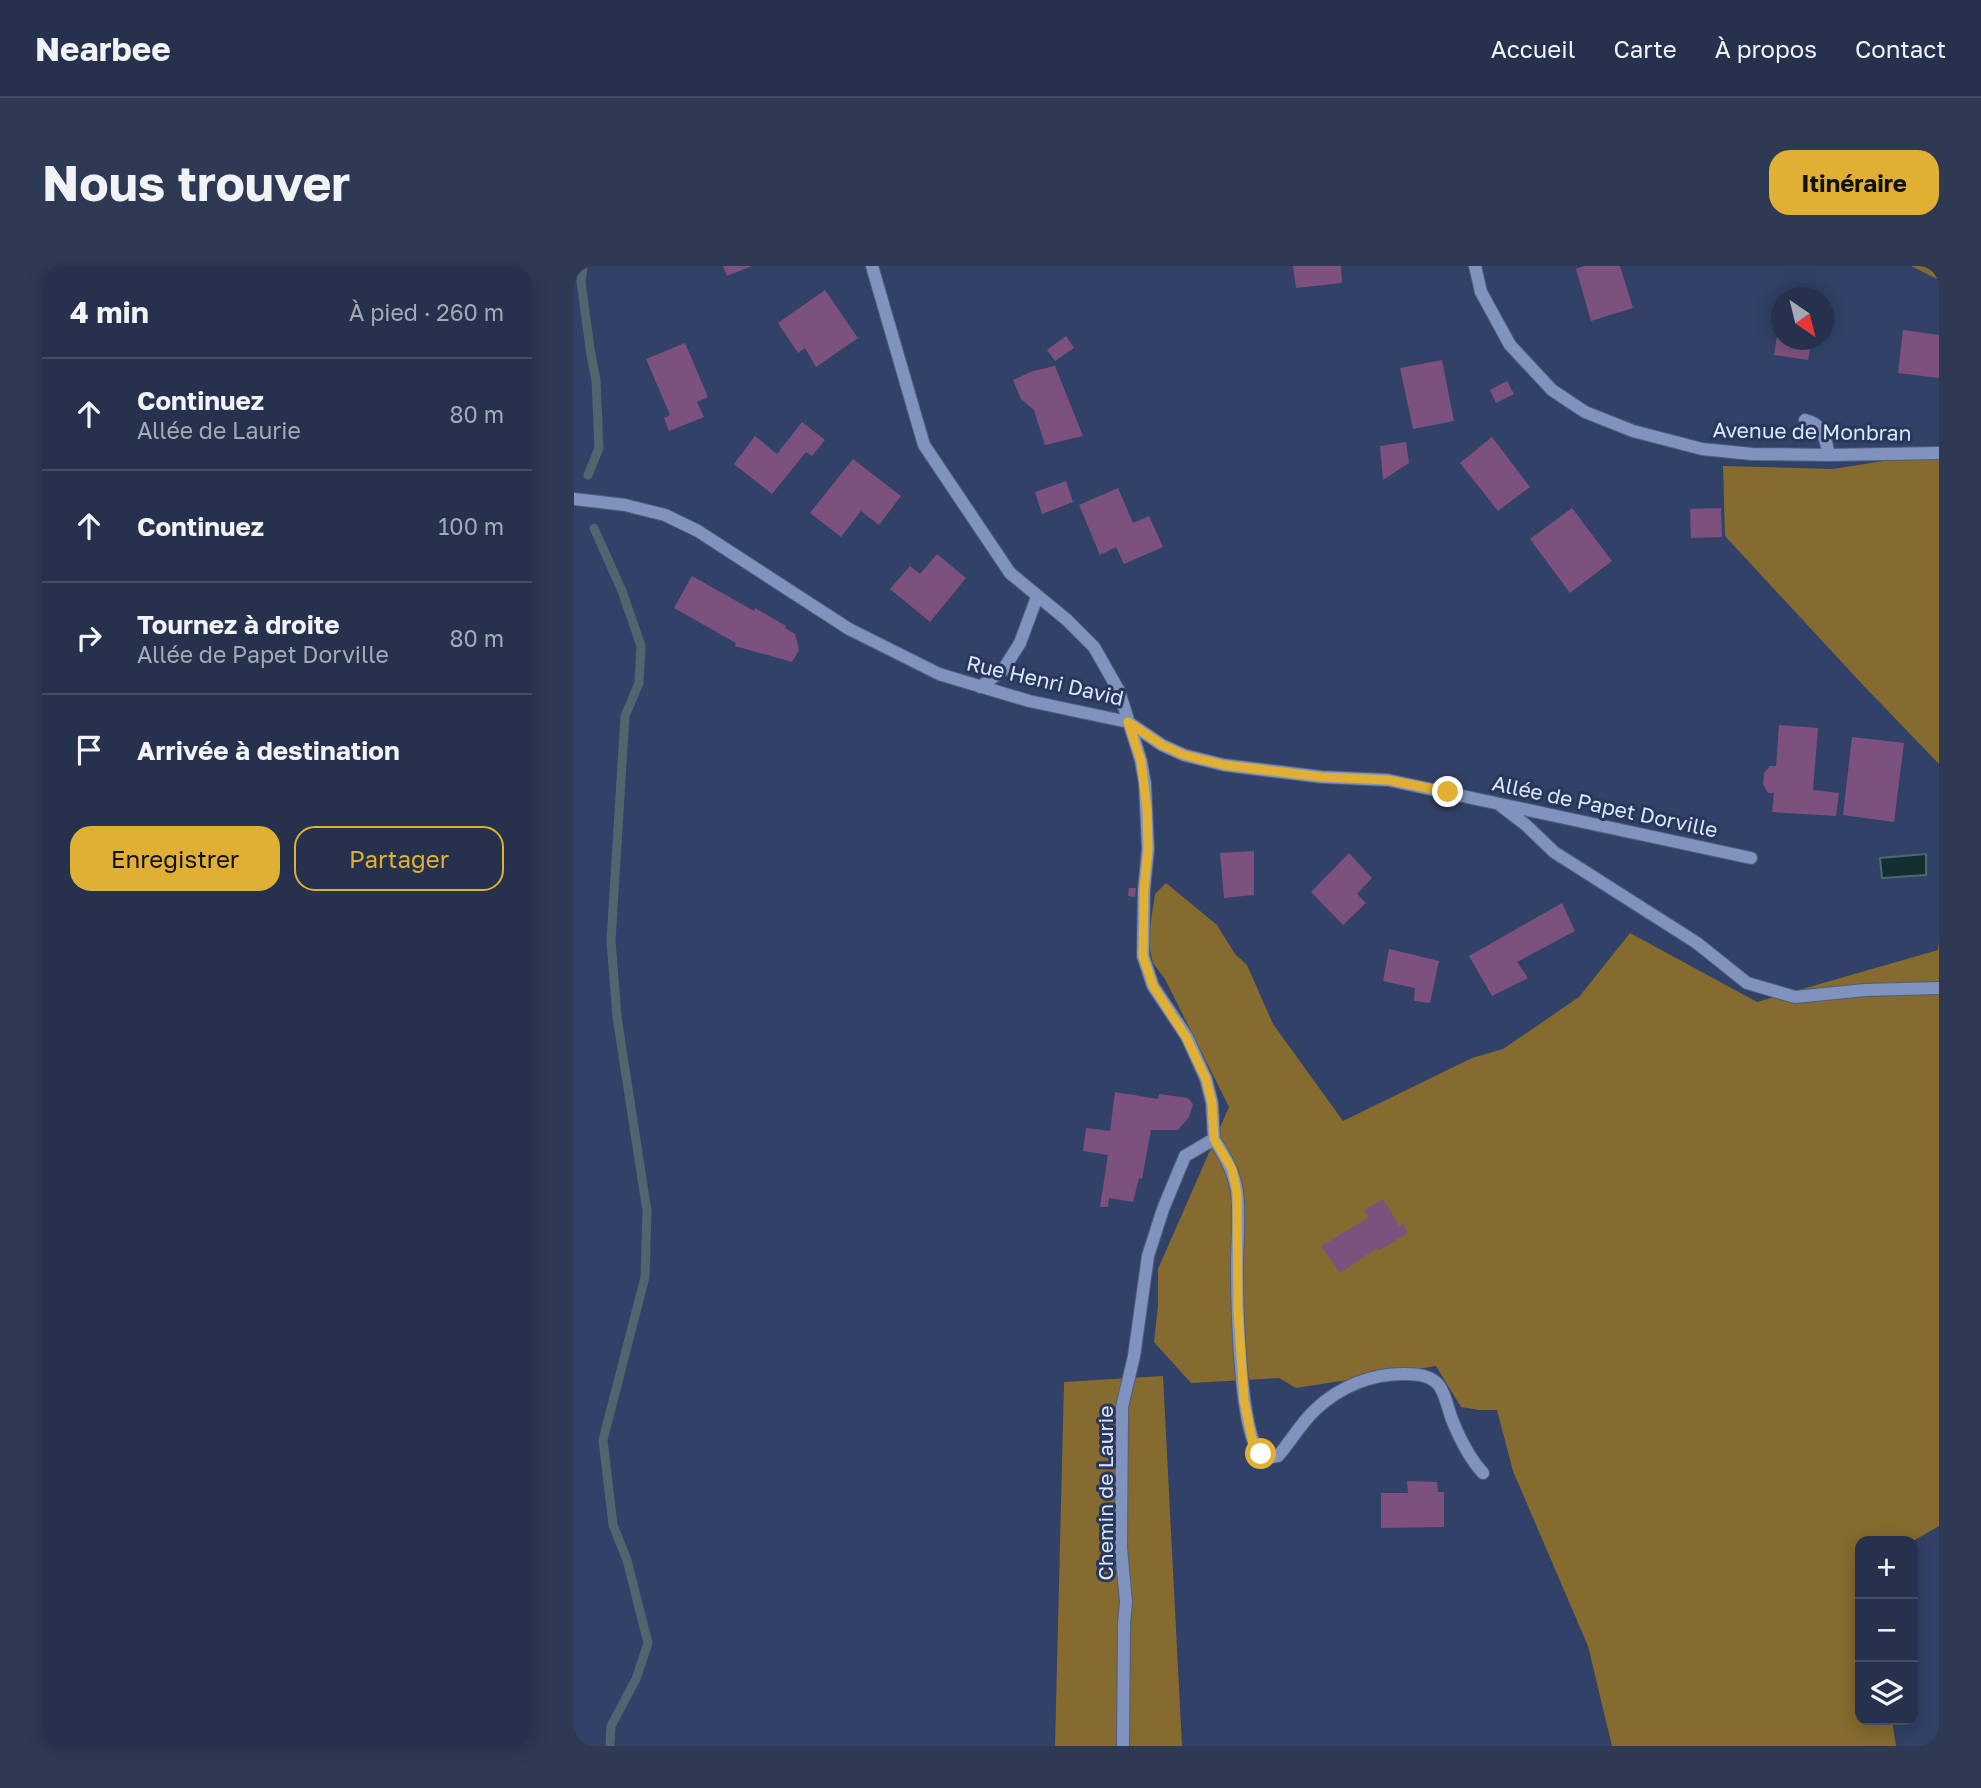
<!DOCTYPE html>
<html lang="fr">
<meta charset="utf-8">
<style>
body{margin:0;font-family:"Golos Text",sans-serif;background:#2e3954;color:#f1f3f6}
.controls{position:absolute;right:21px;bottom:21px;display:grid;overflow:hidden;border-radius:14px;box-shadow:0 4px 18px #0003}
.controls button{width:63px;height:63px;display:grid;place-items:center;padding:0;border:0;border-bottom:2px solid #424c65;background:#26314d;color:#f1f3f6;font:35px sans-serif}
.compass{position:absolute;left:1197px;top:21px;width:63px;height:63px;border-radius:50%;background:#26314d;box-shadow:0 4px 18px #0003;rotate:145deg}
.stop{position:absolute;width:21px;height:21px;margin:-16px;border:5px solid #e0b034;border-radius:50%;background:#fff}
.stop.end{background:#e0b034;border-color:#fff;box-shadow:0 2px 7px #0008}
.list{margin:0;padding:0;list-style:none}
h2{display:flex;justify-content:space-between;align-items:center;height:91px;margin:0;padding:0 28px;font-size:30px}
h2 small{font-size:23px;font-weight:400;color:#a4a9b6}
.list li{display:grid;grid-template-columns:46px 1fr auto;gap:21px;align-items:center;box-sizing:border-box;height:112px;padding:0 28px;border-top:2px solid #424c65}
.list b{display:block;font-size:26px;white-space:nowrap}
.list p{margin:0;font-size:23px;white-space:nowrap;color:#a4a9b6}
.list em{font-size:23px;font-style:normal;color:#a4a9b6}
.actions{display:flex;gap:14px;padding:21px 28px}
.actions a{flex:1;padding:16px 0;border:2px solid #e0b034;border-radius:21px;text-align:center;font-size:24px;color:#e0b034}
.actions .main{background:#e0b034;color:#111}
.icon{flex:none;width:38px;height:38px;fill:none;stroke:currentColor;stroke-width:2;stroke-linecap:round;stroke-linejoin:round}
.map{position:relative;flex:none;width:1365px;height:1480px;overflow:hidden;border-radius:21px}
header{display:flex;align-items:center;gap:42px;box-sizing:border-box;height:98px;padding:0 35px;background:#26314d;border-bottom:2px solid #424c65}
header strong{font-size:33px}
nav{display:flex;gap:38px;margin-inline-start:auto;font-size:24px}
.intro{display:flex;align-items:center;justify-content:space-between;box-sizing:border-box;height:168px;padding:0 42px}
h1{margin:0;font-size:49px}
.button{padding:18px 32px;border-radius:21px;background:#e0b034;color:#111;font-size:24px;font-weight:700}
main{display:flex;gap:42px;padding:0 42px}
aside{flex:1;background:#26314d;border-radius:21px;box-shadow:0 4px 18px #0003}
.map>svg:first-child{display:block}
</style>
<header>
<strong>Nearbee</strong>
<nav><a>Accueil</a><a>Carte</a><a>À propos</a><a>Contact</a></nav>
</header>
<div class="intro"><h1>Nous trouver</h1><a class="button">Itinéraire</a></div>
<main>
<aside>
<h2>4 min<small>À pied · 260 m</small></h2>
<ul class="list">
<li><svg class="icon" aria-label="ahead" viewBox="0 0 24 24"><path d="M12 20V5M6 11l6-6 6 6"/></svg><div><b>Continuez</b><p>Allée de Laurie</p></div><em>80 m</em></li>
<li><svg class="icon" aria-label="ahead" viewBox="0 0 24 24"><path d="M12 20V5M6 11l6-6 6 6"/></svg><div><b>Continuez</b></div><em>100 m</em></li>
<li><svg class="icon" aria-label="right" viewBox="0 0 24 24"><path d="M7 20v-9h11M14 6l5 5-5 5"/></svg><div><b>Tournez à droite</b><p>Allée de Papet Dorville</p></div><em>80 m</em></li>
<li><svg class="icon" aria-label="arrive" viewBox="0 0 24 24"><path d="M6 21V4h12l-3 4 3 4H6"/></svg><div><b>Arrivée à destination</b></div></li>
</ul>
<div class="actions"><a class="main">Enregistrer</a><a>Partager</a></div>
</aside>
<div class="map">
<svg width="1365" height="1480" viewBox="0 0 1365 1480">
<rect width="100%" height="100%" fill="#324167"/>
<path fill="#856b2f" d="M1337 0H1365V13L1361 12Z
M1365 186V498L1288 418 1151 270 1149 200 1259 203Z
M592 617 643 659 661 688 673 699 699 758 769 855 898 792 929 783 1005 731 1056 667 1183 736 1364 684 1365 675V1260L1339 1275H1286V1454H1318L1322 1480H1038L1014 1380 939 1205 923 1144H905L887 1141 862 1100 722 1122 705 1112 617 1117 580 1076 584 1040V1003L655 841 591 713 579 697 574 675 581 628Z
M589 1110 608 1480H481L490 1116Z"/>
<path fill="#132f32" stroke="#4f666f" stroke-width="2" d="M1352 588V609L1308 612 1306 592Z"/>
<g fill="none" stroke-linecap="round" stroke-linejoin="round">
<path stroke="#4f666f" stroke-width="9" d="M9 0 7 16 17 89 22 114 25 182 14 209
M20 262 48 325 67 380 65 417 51 450 37 675 43 751 73 945 71 1011 29 1174 39 1259 53 1294 74 1377 62 1413 37 1460 36 1480"/>
</g>
<path fill="#7c517d" d="M149 0H178L153 10Z
M719 0H767L768 17 722 22Z
M1010 0H1046L1059 42 1017 55 1002 3Z
M251 24 284 72 242 101 231 82 224 87 204 57Z
M1206 51 1208 74H1238L1234 94 1200 89Z
M1329 64 1365 69V112L1324 107Z
M492 70 500 82 481 95 473 84Z
M111 77 134 131 123 136 130 151 95 165 90 152 96 149 72 93Z
M868 94 880 155 839 163 826 102Z
M481 100 509 170 471 179 460 144 447 133 439 114 459 105Z
M933 115 940 128 922 137 916 124Z
M228 156 251 174 238 190 232 186 198 228 160 198 181 170 203 188Z
M918 171 956 221 924 245 886 197Z
M832 176 835 197 809 214 806 180Z
M279 193 327 230 305 259 287 245 267 271 236 247Z
M492 215 499 236 468 248 461 226Z
M544 222 559 257 575 250 589 281 550 298 542 281 526 289 505 239Z
M998 242 1038 295 996 327 956 273Z
M1147 242 1148 271 1117 272 1116 243Z
M363 288 392 312 356 356 316 323 336 300 346 308Z
M118 310 180 345 181 342 212 360 211 362 221 368 225 384 218 396 161 380 162 377 100 342Z
M1205 459 1244 462 1239 524 1265 527 1262 550 1198 546 1200 527H1194L1189 518 1190 507 1196 500H1202Z
M1278 471 1330 477 1320 556 1269 549Z
M680 585V629L650 632 646 587Z
M775 587 798 612 783 628 792 637 769 659 737 626Z
M555 622H562L561 631 554 630Z
M988 637 1001 665 943 696 954 712 918 730 895 690Z
M815 683 865 695 856 737 840 735 841 722 809 715Z
M541 826 584 833 585 828 614 832 619 838 615 851 604 864H577L568 913 565 912 559 936 535 932 534 941H526L534 889 509 885 512 862 536 865Z
M809 933 825 960 829 958 834 967 804 985 803 982 766 1007 747 980 794 952 790 944Z
M833 1215 863 1216 864 1226H870V1261L807 1262V1227H834Z"/>
<g fill="none" stroke-linecap="round" stroke-linejoin="round">
<g stroke="#505d7c" stroke-width="14">
<path id="minor" d="M298 0 350 179 436 307 493 354 520 381 545 425 567 495 571 518 574 583 570 624 569 690 579 720 613 771 632 813 638 837 640 873
M901 0 907 26 936 79 978 124 1011 146 1059 165 1128 183 1178 188 1255 189 1365 187
M1231 154C1250 158 1251 172 1255 189
M0 233 51 239 91 249 124 265 275 363 365 408 455 435 554 456 588 479 610 489 650 499 748 511 814 514 1177 592
M406 421 429 404 446 377 463 331
M927 540 952 559 980 586 1123 677 1173 717 1221 731 1291 724 1365 722
M640 873C651 891 660 905 663 926 666 951 663 976 663 1001 663 1031 665 1174 688 1189 693 1192 699 1191 704 1190 717 1175 727 1157 741 1144 766 1120 799 1107 833 1108 845 1108 859 1110 866 1121 873 1132 874 1145 879 1156 886 1173 897 1194 909 1207
M549 1480 550 1358 552 1336 547 1282 548 1141 560 1090 574 990 589 943 611 890 640 873"/>
</g>
<use href="#minor" stroke="#8093be" stroke-width="12"/>
</g>
<g fill="none" stroke-linecap="round" stroke-linejoin="round">
<path stroke="#e0b034" stroke-width="9" d="M687 1188 679 1178 670 1134 664 1044 663 927 658 903 640 873 638 837 632 813 612 771 579 720 569 690 570 624 574 583 573 544 567 495 554 456 588 479 610 489 650 499 748 511 814 514 874 526"/>
</g>
<g text-anchor="middle" stroke-width="6" stroke-linejoin="round" paint-order="stroke">
<g font-size="21" fill="#dce7fe" stroke="#28375b">
<text transform="translate(1238 166) rotate(1)" y="7">Avenue de Monbran</text>
<text transform="translate(471 415) rotate(13)" y="7">Rue Henri David</text>
<text transform="translate(1031 541) rotate(12)" y="7">Allée de Papet Dorville</text>
<text transform="translate(532 1227) rotate(-90)" y="7">Chemin de Laurie</text>
</g>
</g>
</svg>
<div class="controls">
<button>+</button>
<button>−</button>
<button><svg class="icon" aria-label="layers" viewBox="0 0 24 24"><path d="M12 4l9 5-9 5-9-5zM3 14l9 5 9-5"/></svg></button>
</div>
<svg class="compass" viewBox="-18 -18 36 36"><path d="M0-13l5 13h-10z" fill="#e53935"/><path d="M0 13l5-13h-10z" fill="#a4a9b6"/></svg>
<div class="stop" style="left:687px;top:1188px"></div>
<div class="stop end" style="left:874px;top:526px"></div>
</div>
</main>
